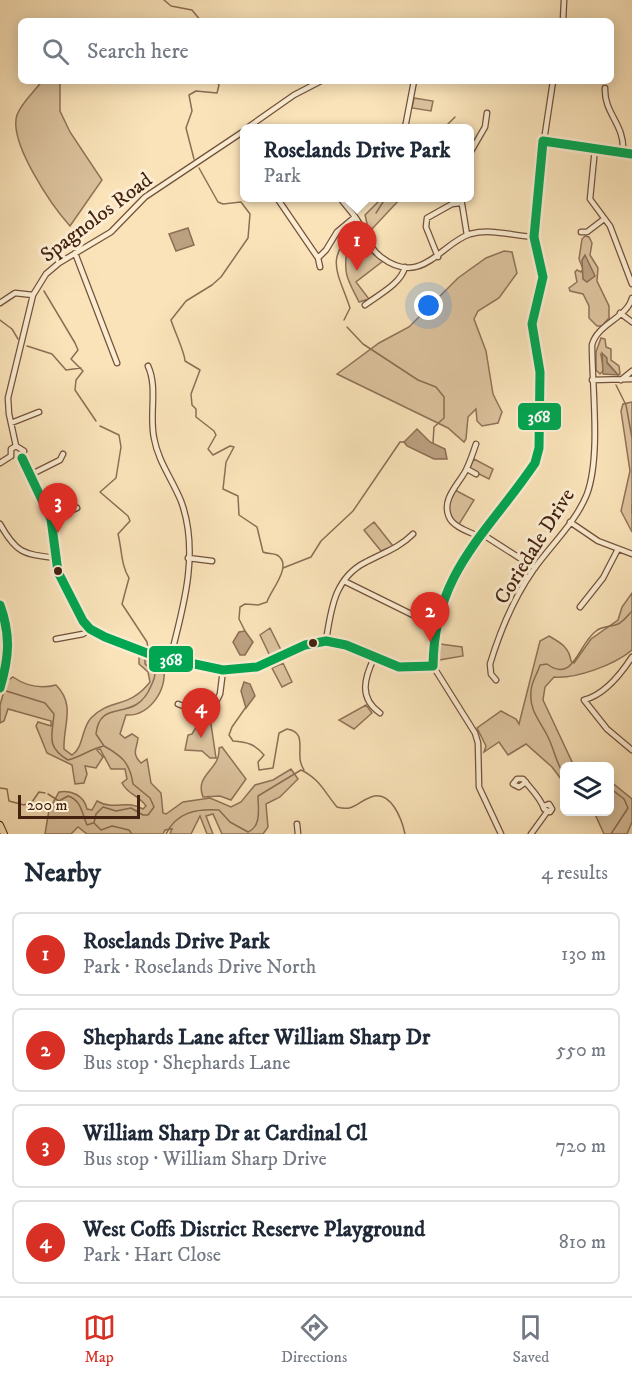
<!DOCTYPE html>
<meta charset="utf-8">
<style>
body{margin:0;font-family:"IM FELL DW Pica",serif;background:#f2f2f3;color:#1f2937}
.controls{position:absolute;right:18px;bottom:18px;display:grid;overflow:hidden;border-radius:9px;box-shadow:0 3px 15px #0003}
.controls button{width:54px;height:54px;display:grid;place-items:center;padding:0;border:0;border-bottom:2px solid #e0e1e3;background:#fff;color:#1f2937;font:30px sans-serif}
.scale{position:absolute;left:18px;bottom:15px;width:122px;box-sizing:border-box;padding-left:6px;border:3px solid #442212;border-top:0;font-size:16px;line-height:21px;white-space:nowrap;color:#442212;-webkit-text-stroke:4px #fcedd2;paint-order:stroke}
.you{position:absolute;left:429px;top:306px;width:21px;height:21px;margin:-15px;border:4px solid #fff;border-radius:50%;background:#1a73e8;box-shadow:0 0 0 9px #1a73e833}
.badge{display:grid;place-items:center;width:39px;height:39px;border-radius:50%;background:#d93025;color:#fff;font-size:20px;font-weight:700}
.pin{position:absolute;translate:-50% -50px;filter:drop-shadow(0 2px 3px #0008)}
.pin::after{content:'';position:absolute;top:32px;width:21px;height:18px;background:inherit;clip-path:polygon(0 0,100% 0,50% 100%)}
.popup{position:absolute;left:240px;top:124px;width:234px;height:78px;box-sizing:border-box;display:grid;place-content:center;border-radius:9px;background:#fff;filter:drop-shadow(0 2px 4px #0005);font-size:20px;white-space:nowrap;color:#747a83}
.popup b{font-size:22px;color:#1f2937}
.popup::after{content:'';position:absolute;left:50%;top:100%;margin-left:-12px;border:12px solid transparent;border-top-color:#fff}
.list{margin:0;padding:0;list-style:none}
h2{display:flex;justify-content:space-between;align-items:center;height:78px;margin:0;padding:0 24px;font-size:26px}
h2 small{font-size:20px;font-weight:400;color:#747a83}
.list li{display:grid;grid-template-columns:39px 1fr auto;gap:18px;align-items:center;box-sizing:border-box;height:84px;margin:0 12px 12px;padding:0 12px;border:2px solid #e0e1e3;border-radius:9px}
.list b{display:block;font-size:22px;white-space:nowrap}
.list p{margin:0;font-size:20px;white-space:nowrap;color:#747a83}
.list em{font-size:20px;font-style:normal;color:#747a83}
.icon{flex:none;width:33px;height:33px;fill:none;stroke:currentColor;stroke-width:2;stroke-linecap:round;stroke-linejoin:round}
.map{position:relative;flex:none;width:632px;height:834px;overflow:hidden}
.search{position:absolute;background:#fff;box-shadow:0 3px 15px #0003;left:18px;right:18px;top:18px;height:66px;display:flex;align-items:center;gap:15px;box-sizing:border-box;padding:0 21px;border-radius:9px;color:#747a83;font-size:22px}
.sheet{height:462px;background:#fff}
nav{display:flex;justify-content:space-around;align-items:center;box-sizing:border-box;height:84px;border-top:2px solid #e0e1e3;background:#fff;font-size:16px;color:#747a83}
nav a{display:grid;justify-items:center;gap:3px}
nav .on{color:#d93025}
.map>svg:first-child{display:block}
</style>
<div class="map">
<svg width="632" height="834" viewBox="0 0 632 834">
<rect width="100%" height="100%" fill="#fae3b9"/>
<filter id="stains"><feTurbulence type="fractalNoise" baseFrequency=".00333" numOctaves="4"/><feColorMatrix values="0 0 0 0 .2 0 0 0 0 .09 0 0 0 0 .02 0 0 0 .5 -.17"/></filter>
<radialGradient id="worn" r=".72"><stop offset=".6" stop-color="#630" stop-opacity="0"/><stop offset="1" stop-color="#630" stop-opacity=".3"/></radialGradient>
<path fill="#dbc29d" stroke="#907258" stroke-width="1.5" d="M42 81H60V111L70 132 102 180 70 226C52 206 8 142 17 115 21 103 35 91 42 81Z
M414 98 433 101 431 111 412 108Z
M382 198H401L372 229 368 228 365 215Z
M585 236 589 237 592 243 590 255 598 268 597 281 609 306V318L602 326H597L589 318V306L583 294 570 291 569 288 577 282 575 272 577 270 581 272 583 269 579 259 582 239Z
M363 239 369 251 383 261 356 282 369 299 359 302C348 280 343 275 347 250Z
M504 251 512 252 517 273 499 298 478 311 474 319 486 351 493 394 502 412 498 423 482 426 477 421 476 409 468 417 466 439 464 442 448 428 337 374 379 343 409 327 458 278 486 258Z
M601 338 605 339 606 347 611 349V360L619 366 620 374 618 375 601 355 604 370 600 374 596 370V352Z
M632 402V532L621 511 630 471 621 411 623 404Z
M474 459 493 469 489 479 469 469Z
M453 489 474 500 458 526 447 510Z
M374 522 393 546 381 551 364 530Z
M632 593V650C614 665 576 679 554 677L545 687 543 700 574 766H564V783L552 767 526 744 508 755 499 742 484 752 486 746 477 728 501 711 516 719 519 724 540 641 549 636C561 643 569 647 571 661L574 663 591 639 618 620 622 607Z
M270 628 281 650 270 656 260 635Z
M440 644 462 647 463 656 439 660Z
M139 655 162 662C171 685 151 717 126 715L120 734 125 738 132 734 138 738C137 749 131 753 141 763L147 759 151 783 161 793 163 813 166 814 183 802 210 798 231 807 241 802 255 785 273 780 291 769 298 779 280 797 266 804 268 827 263 834H222L213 814 206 816 213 834H207L200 816 191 834H170L172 829 165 830 163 834H87L78 827 71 834H45L49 810 59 792C71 790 84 795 87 809L92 810 97 801C114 811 127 799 143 809L146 806C139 795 128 795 122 783L127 779 125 769H111L100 749 97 750 103 757 96 768 85 766 87 774 84 783 75 784 72 765 47 753 36 726 38 722 51 726V721L8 709 4 721 0 723V705L7 681 13 677C26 686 41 689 56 685 76 705 63 725 64 749L72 755C84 747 81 729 91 718 110 698 129 709 150 682L148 672 139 664Z
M283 663 292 682 282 687 272 668Z
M366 705 372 713 354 729 339 720Z
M200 721 211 724 216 758H210L202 751 185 750 188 735 192 734Z
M222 747 246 779 231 800 220 796 203 797C194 774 221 770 219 748Z
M610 781 632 799V822L627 834H604L594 812H610Z"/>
<path fill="#bca180" stroke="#8c6e54" stroke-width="1.5" d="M188 228 194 245 176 251 169 234Z
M585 255 595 276 587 282 583 279 582 260Z
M602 353 607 358V363L618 375 603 374Z
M417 429 430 442 445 449 447 459H434L407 446 404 442Z
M245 631 253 642 245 655H240L233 642 239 632Z
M244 682 250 684 255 696 246 708 241 691Z"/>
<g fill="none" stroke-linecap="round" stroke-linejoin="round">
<path stroke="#8c6e54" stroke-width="1.5" d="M164 0 171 6 192 10 201 21
M444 128 455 117
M194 159 186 128 192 111 189 95 196 91 217 93 219 85 216 81
M199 168 218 202 223 204 241 202 250 214 248 238 221 277 212 285 186 301 171 320C174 330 185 353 185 361L200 370 191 394 192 405 196 409V417L214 431 216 435 208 449 213 455 230 446 234 447 226 462 223 489 238 496 239 515 257 527 263 552C267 554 273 553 277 555 294 565 270 591 267 602L258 605 245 604 240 607 239 619 245 631
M376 213 385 199 392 198
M44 291 75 343 78 350 71 359 83 371 76 380 75 390 96 421
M0 320 12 329 18 339
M344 320 350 308C339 274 323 258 356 230
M347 327 363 344 418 380 436 387 444 397V418L434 427 433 443
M27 346 52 354 66 370 81 368
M616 385 626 405 632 438
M100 426 119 435 121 447 116 478 100 492 128 516 130 521 118 534C122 550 121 565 129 578L122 604 147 642 148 649
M632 505V513
M283 568 311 557 321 541 353 511 400 442H404
M3 690 45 703 54 714C52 736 46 747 68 760 81 757 90 749 104 746 122 756 130 763 133 784L150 798 154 807 148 815H143L131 808 116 811 103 807 96 814 94 823 101 830 112 826 129 830 132 834
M246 707 232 727 229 735 233 741C247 742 255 744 264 755L258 762 259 770 273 768 279 733 287 729C310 733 293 754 304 770
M104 746 96 734C100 696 135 725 151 686 153 681 155 679 155 673L145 664V656
M564 775C556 763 554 748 547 735 540 721 529 710 531 692 531 682 537 675 540 665L547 664C574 684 578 644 596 631 602 626 611 627 618 624 624 621 628 615 632 611
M0 788 7 789 9 801 24 805 32 802 39 792 45 793
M610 788 624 799 628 808 611 834
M48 794 59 801 68 796C81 800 82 813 87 825L93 823
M166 834C177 812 195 809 219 810L230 822 248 832C262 826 258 808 258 796L301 770C320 779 325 793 337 807 354 812 357 802 371 797 391 789 402 820 405 834"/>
<g stroke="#72523c" stroke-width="7">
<path id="minor" d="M563 21 564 0
M605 88C604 114 625 124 623 152
M247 128 294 95 321 81
M405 128 414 81
M543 141 632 154
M595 148 590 199 610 226 632 284
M470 153 485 127 487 113
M277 198 318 258 320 267
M340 198C346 206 354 214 359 223 366 235 369 248 381 257 422 288 441 243 470 234 492 228 512 236 534 237
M461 198 467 235
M581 232H587L604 219
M75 253 117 363
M438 257 426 227 427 218 452 204 461 203
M318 258 326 250 337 232 355 217
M0 303 15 293 33 295
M365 305C378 295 401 284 405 267
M620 313 632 322
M148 366C158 388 149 414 154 438 158 461 172 479 181 501 200 552 183 609 170 659
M592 380 632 379
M621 380 632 371
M11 423 39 412
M476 444C473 453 470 462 466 470 459 484 441 499 449 517 453 527 470 532 480 537
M11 456V449L16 446
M22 458 51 519 58 572 83 621 90 629 105 637 152 655 223 670 257 667 305 645 326 641 346 645 399 667 433 666
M22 458 24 451 16 446 9 414 8 398 33 295 46 274 59 263 111 232 145 197 244 131
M0 463 11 456
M467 469 476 474
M30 475 60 460 63 454
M51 519 77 508
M570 522 598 541 632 554
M0 524C16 553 23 554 55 558
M482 534 535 568
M188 558 212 561
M344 581 413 615
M580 607 603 578 618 549
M56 639 83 634 90 629
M326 641C331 610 334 578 366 562 383 553 399 548 413 534
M632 657C621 674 604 695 584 700L607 729 632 750
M374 658C364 679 359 698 380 713
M496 680 491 674 490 664C500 631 515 596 534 569 551 545 576 522 587 494 601 456 592 387 592 345 597 324 627 318 632 298
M178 704 209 716 220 694 223 670
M526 782 519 787 513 784 517 779H523C530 788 541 798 544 809L550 812 552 809 549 804 544 806
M297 824 298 834
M501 834 479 787 478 743 475 733 433 666 437 613 446 587 455 573 525 478 535 463 539 448 540 372 532 324 543 277V266L534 237 540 167 553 81
M531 834 547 812"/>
</g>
<g stroke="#442212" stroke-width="8">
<path id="major" d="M0 605C14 639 11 654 0 688
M0 825 4 834"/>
</g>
<use href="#minor" stroke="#fcedd2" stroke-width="4.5"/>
<use href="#major" stroke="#fae3b9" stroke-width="6"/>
<g stroke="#fcedd2" stroke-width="14">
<path id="bus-1" d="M543 141 632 154
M22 458 51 519 58 572 83 621 90 629 105 637 152 655 223 670 257 667 305 645 326 641 346 645 399 667 433 666
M0 605C11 635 9 658 0 688
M433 666C434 572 487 534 535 463L539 448 540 372 532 324 543 277 534 237 543 141"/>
</g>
<use href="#bus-1" stroke="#00a651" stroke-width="9"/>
</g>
<g fill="#442212" stroke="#fcedd2" stroke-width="2">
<circle cx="58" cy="571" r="5"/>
<circle cx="313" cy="643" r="5"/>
</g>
<g text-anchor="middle" stroke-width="6" stroke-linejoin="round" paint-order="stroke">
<g font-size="21" fill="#442212" stroke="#fcedd2">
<text transform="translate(96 217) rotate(-37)" y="7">Spagnolos Road</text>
<text transform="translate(534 546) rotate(-58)" y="7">Coriedale Drive</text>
</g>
</g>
<g stroke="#fcedd2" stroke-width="2">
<rect x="517" y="402" width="45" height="29" rx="6" fill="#00a651"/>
<rect x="148" y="645" width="46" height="28" rx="6" fill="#00a651"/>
</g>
<g font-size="16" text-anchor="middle" font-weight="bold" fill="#fff">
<text x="539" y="422">368</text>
<text x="171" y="665">368</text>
</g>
<rect width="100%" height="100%" filter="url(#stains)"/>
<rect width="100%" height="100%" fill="url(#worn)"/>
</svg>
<div class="controls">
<button><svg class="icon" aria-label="layers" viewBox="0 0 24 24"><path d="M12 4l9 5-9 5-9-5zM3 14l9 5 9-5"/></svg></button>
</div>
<div class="scale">200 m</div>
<div class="you"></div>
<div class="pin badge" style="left:357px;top:271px">1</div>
<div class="popup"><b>Roselands Drive Park</b>Park</div>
<div class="pin badge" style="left:430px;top:642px">2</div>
<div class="pin badge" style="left:58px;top:533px">3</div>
<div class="pin badge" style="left:201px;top:738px">4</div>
<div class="search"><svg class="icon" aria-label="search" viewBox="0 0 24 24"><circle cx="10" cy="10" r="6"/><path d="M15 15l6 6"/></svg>Search here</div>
</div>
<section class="sheet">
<h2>Nearby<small>4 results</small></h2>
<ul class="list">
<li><span class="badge">1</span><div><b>Roselands Drive Park</b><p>Park · Roselands Drive North</p></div><em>130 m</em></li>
<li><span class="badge">2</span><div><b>Shephards Lane after William Sharp Dr</b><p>Bus stop · Shephards Lane</p></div><em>550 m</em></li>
<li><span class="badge">3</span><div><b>William Sharp Dr at Cardinal Cl</b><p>Bus stop · William Sharp Drive</p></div><em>720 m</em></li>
<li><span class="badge">4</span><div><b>West Coffs District Reserve Playground</b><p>Park · Hart Close</p></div><em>810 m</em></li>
</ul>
</section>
<nav>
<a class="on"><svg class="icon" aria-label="map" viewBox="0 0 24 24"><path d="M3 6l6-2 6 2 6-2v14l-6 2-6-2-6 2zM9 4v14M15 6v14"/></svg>Map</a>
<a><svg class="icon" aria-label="directions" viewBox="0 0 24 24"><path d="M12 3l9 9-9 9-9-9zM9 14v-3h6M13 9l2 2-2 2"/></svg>Directions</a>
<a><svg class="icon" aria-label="saved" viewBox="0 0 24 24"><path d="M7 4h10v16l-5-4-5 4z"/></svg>Saved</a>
</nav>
